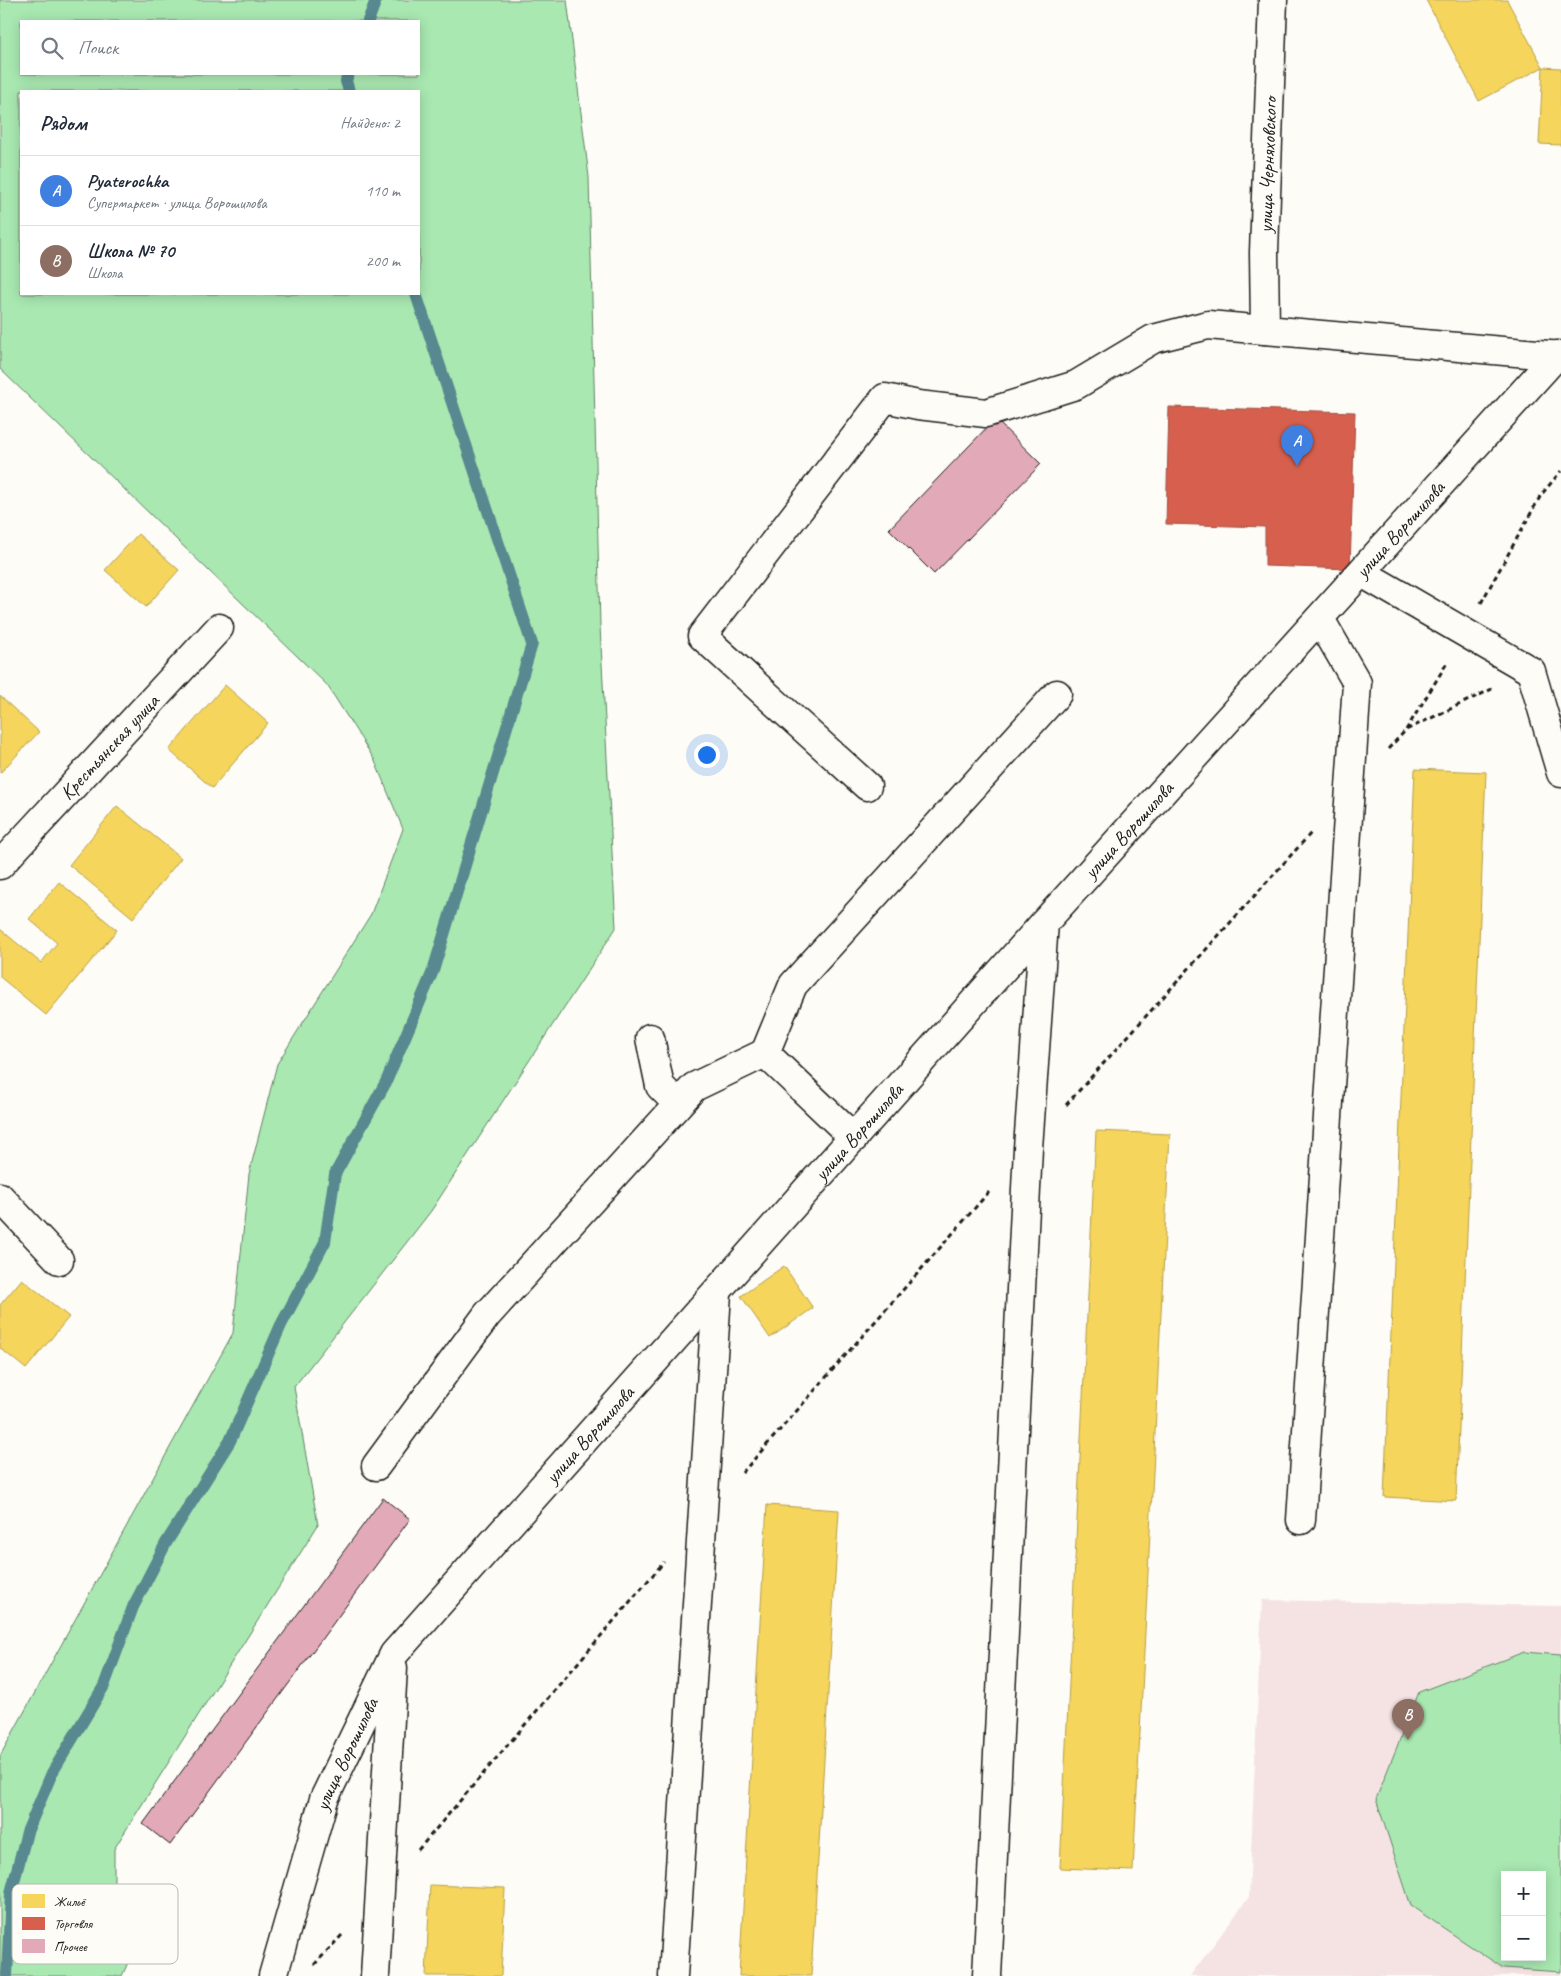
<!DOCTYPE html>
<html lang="ru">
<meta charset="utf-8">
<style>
body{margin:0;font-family:Caveat,sans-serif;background:#f6f6f7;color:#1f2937}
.controls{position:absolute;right:15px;bottom:15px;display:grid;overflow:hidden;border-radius:0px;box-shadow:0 2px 12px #0003}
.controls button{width:45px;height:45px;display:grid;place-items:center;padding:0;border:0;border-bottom:1px solid #e0e1e3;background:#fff;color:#1f2937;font:25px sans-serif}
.you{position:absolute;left:706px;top:754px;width:18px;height:18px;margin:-12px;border:4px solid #fff;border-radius:50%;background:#1a73e8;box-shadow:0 0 0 8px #1a73e833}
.badge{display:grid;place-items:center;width:32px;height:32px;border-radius:50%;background:#db2777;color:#fff;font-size:16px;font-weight:700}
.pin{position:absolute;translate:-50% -41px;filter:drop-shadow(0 1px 2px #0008)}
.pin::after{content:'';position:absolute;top:26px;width:18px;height:15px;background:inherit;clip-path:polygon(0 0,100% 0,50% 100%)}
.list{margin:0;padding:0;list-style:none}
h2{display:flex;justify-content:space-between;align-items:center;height:65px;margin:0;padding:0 20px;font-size:21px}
h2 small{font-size:16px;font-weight:400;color:#747a83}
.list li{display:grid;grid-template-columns:32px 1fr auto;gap:15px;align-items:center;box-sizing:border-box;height:70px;padding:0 20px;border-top:1px solid #e0e1e3}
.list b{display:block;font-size:19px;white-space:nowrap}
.list p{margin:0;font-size:16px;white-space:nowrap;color:#747a83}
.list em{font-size:16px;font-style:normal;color:#747a83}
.icon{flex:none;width:28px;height:28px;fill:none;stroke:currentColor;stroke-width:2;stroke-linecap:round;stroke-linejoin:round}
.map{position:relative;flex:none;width:1561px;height:1976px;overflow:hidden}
.search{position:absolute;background:#fff;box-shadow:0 2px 12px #0003;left:20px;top:20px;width:400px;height:55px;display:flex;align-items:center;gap:12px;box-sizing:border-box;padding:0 18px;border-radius:0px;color:#747a83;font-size:19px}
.panel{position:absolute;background:#fff;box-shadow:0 2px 12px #0003;left:20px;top:90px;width:400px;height:205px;border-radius:0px}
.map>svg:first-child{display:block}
</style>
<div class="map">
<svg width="1561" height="1976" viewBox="0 0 1561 1976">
<rect width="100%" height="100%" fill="#fdfcf7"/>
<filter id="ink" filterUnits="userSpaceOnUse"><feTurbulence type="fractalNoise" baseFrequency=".02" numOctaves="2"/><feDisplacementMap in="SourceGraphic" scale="10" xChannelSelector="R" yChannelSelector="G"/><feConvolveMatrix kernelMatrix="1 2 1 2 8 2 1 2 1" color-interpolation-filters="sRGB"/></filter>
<g filter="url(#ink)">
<path fill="#f5e3e4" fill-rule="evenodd" d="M1262 1600 1561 1606V1976H1190L1249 1897ZM1505 1875H1542V1957H1505Z"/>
<path fill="#a9e8b1" stroke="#628266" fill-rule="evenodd" d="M0 0H567L589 177 600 626 616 928 431 1211 294 1387 318 1525 114 1849V1892L130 1958 122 1976H0V1756L233 1333 249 1174 277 1064 371 914 403 829 374 759 327 685 0 369ZM21 21H419V74H21ZM21 91H419V294H21Z
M1524 1652 1561 1655V1972L1503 1968 1411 1906 1376 1799 1419 1692ZM1505 1875H1542V1957H1505Z"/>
<path fill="#f6d55c" stroke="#b59e49" d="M1426 0H1507L1543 67 1479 101Z
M1543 67 1561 68V145L1539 144Z
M138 534 179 570 146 607 105 570Z
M225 685 268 723 212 788 169 750Z
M0 696 39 732 0 773Z
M1415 769 1486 772 1456 1501 1384 1497Z
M117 806 181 858 133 918 69 865Z
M59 882 117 930 46 1015 0 977V929L41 963 57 943 29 919Z
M1096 1131 1170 1134 1133 1871 1060 1868Z
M784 1266 813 1308 770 1338 741 1296Z
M22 1279 69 1317 26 1369 0 1348V1305Z
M767 1505 839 1510 811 1976H739Z
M430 1885 505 1888 501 1976H426Z"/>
<path fill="#d6604d" stroke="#9e4c3e" d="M1169 407 1355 412 1350 569 1265 566V527L1166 524Z"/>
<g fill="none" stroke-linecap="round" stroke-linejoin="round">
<path stroke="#598890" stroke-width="12" d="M368 21 376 0
M348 74 346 81 349 91
M7 1976 11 1893 27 1832 52 1773 104 1686 133 1607 166 1543 230 1441 281 1325 325 1242 335 1174 386 1082 433 971 532 644 416 294"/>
</g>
<path fill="#e2a9b9" stroke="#1c1c1c" d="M995 419 1041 464 934 574 889 529Z
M383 1498 410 1519 170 1845 143 1824Z"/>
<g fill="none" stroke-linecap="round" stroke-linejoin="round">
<g stroke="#1c1c1c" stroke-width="31">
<g id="minor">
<path id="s1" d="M1265 330 1264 252 1273 0"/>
<path d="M1362 573 1531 671 1561 773"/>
<path d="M867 786 702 636 885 398 918 405 986 413 1076 385 1153 339 1208 325 1561 356"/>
<path id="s2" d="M0 865 219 628"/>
<path d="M650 1038 660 1086 678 1104"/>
<path d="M854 1138 765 1053 793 985 1057 694"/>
<path d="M0 1197 59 1260"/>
<path d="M376 1466 487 1315 694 1087 765 1053"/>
<path d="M1301 1520 1357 683 1320 619"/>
<path id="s3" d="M273 1976 324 1799 394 1654 1044 923 1557 355"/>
<path d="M375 1976 393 1668"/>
<path d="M673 1976 717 1293"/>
<path d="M987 1976 1028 1148 1044 923"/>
</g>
</g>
<path stroke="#1c1c1c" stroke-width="3" stroke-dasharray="5 4" stroke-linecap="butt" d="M1481 603 1541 495 1561 471
M1406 730 1447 663
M1388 749 1406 730 1492 689
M1066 1105 1311 833
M742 1473 989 1192
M418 1850 664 1562
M314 1965 342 1935"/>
<use href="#minor" stroke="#fdfcf7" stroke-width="28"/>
</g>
</g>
<g text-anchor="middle" stroke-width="5" stroke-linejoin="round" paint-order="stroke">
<g font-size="20" fill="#1c1c1c" stroke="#fdfcf7">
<text dy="7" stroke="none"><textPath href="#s1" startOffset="165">улица Черняховского</textPath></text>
<text dy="7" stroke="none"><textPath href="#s3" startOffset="1854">улица Ворошилова</textPath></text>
<text dy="7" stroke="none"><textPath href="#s2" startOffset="161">Крестьянская улица</textPath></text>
<text dy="7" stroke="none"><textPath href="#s3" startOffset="1449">улица Ворошилова</textPath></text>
<text dy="7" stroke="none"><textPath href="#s3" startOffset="1044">улица Ворошилова</textPath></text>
<text dy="7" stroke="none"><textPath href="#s3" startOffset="639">улица Ворошилова</textPath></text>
<text dy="7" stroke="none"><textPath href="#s3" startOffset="234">улица Ворошилова</textPath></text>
</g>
</g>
<rect x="12" y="1884" width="166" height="80" rx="8" fill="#fdfcf7" stroke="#bab9b5" stroke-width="1"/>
<rect x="22" y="1894" width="23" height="14" fill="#f6d55c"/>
<rect x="22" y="1917" width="23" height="13" fill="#d6604d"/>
<rect x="22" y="1939" width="23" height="14" fill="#e2a9b9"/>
<g font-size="14" fill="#1c1c1c">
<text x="54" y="1906">Жильё</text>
<text x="54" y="1928">Торговля</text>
<text x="54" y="1951">Прочее</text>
</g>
</svg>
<div class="controls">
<button>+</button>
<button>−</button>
</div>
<div class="you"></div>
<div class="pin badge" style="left:1297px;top:466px;background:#3f7fe0">A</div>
<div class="pin badge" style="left:1408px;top:1740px;background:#8d6e63">B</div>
<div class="search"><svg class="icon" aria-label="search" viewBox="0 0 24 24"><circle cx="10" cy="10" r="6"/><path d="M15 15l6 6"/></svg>Поиск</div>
<section class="panel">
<h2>Рядом<small>Найдено: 2</small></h2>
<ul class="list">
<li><span class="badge" style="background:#3f7fe0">A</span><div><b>Pyaterochka</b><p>Супермаркет · улица Ворошилова</p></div><em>110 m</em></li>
<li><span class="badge" style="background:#8d6e63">B</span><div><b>Школа № 70</b><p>Школа</p></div><em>200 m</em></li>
</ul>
</section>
</div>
